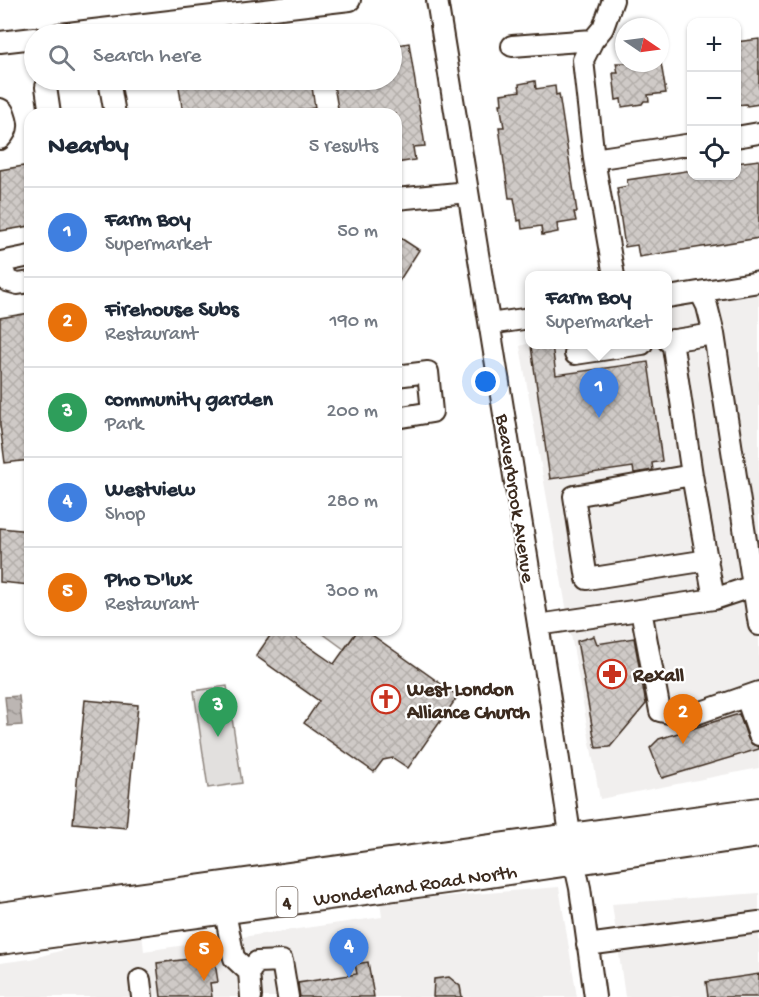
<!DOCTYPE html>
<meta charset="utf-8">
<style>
body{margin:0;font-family:"Gochi Hand",sans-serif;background:#f2f2f3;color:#1f2937}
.controls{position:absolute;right:18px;top:18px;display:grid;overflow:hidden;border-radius:12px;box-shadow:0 2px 4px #0004}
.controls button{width:54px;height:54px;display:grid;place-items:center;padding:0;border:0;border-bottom:2px solid #e0e1e3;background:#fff;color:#1f2937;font:30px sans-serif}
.compass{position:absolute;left:615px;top:18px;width:54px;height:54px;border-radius:50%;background:#fff;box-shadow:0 2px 4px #0004;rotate:103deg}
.you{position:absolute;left:486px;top:382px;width:21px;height:21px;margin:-15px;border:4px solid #fff;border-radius:50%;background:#1a73e8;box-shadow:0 0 0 9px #1a73e833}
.badge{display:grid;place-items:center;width:39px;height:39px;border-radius:50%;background:#d93025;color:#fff;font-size:20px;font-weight:700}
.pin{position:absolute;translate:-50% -50px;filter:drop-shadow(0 2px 3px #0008)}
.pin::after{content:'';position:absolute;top:32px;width:21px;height:18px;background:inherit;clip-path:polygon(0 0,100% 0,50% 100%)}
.popup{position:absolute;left:525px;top:271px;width:147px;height:78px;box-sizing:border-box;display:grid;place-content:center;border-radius:12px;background:#fff;filter:drop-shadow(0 2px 4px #0005);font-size:20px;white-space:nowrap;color:#747a83}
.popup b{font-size:22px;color:#1f2937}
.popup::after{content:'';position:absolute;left:50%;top:100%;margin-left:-12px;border:12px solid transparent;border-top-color:#fff}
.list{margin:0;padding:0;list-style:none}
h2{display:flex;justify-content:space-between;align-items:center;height:78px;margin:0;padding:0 24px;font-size:26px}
h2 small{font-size:20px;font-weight:400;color:#747a83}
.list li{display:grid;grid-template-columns:39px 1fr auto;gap:18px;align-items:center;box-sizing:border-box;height:90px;padding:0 24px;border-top:2px solid #e0e1e3}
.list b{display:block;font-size:22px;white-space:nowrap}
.list p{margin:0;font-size:20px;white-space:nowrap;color:#747a83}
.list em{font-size:20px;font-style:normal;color:#747a83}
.icon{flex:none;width:33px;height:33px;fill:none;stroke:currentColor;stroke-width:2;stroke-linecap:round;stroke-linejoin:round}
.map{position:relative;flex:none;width:759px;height:997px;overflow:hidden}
.search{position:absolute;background:#fff;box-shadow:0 2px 4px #0004;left:24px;top:24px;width:378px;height:66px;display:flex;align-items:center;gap:15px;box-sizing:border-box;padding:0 21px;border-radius:33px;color:#747a83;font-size:22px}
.panel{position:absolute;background:#fff;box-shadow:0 2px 4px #0004;left:24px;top:108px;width:378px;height:528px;border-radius:18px}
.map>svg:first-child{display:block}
</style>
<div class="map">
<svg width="759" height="997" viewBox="0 0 759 997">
<defs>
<pattern id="water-waves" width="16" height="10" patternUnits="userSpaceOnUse" patternTransform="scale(1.5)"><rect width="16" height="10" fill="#bcb6b3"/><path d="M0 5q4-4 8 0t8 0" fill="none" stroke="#9a9491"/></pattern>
<pattern id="building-cross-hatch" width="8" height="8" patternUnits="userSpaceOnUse" patternTransform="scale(1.5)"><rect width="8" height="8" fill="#cfcac7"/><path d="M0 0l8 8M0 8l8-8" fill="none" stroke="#b3aeaa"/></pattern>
</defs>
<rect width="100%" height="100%" fill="#fff"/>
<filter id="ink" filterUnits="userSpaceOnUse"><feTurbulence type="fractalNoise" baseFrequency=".0167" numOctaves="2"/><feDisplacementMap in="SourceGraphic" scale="12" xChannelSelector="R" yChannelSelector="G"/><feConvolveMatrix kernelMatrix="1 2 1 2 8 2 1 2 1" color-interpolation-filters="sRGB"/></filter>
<g filter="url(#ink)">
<path fill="#f1efee" d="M759 291V768L600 799 520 346 530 343V344H668V307L695 300Z
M559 887 577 997H0V963L30 959 78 946 142 934 144 951 382 917 380 902Z
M759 893V997H625L612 904Z"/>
<path fill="#e2e0de" stroke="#8e857e" stroke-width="1.5" d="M318 630H358L344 649Z
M227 686 242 783 208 788 194 691Z"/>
<path fill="url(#water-waves)" stroke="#887e77" stroke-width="1.5" d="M19 696 22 725 8 726 5 697Z"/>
<path fill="url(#building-cross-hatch)" stroke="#3b2a1e" stroke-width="1.5" d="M759 39V104L747 106 746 104 736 105V42Z
M409 43 425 146 413 147 415 160 396 163V114H339L333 80H392V46Z
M616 63H661L666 93 648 95 649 101H644L642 104 622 107 621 99 616 100 613 73H618Z
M178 80H311L315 108 278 114H183Z
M535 81 536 89 555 86 556 95 559 94 577 212H574L576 221 557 224 558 232 542 235 541 226 522 229 521 220 518 221 514 198H509L499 127H504L500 104H502L501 94 520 91 519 84Z
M759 160V238L639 257 637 245 625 247 617 193H618L617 188 628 186 627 180 692 170V176H736V163Z
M30 165V226L0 231V170Z
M396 235 419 250 396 286Z
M30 313V460L5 463 0 425V318Z
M542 345H552L556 375 648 362 662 461 652 463 653 470 634 473 633 467 550 479 531 346Z
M0 528 30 531V585L0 582Z
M274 630H285L334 664 358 630H365L458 696 408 768 393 758 383 760 374 772 304 723 319 701 256 656Z
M594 636 597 644 634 638 646 704 610 747 596 748 577 641Z
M85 700 138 705 126 828 73 823Z
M739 714 748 739 752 744 759 747V749L662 778 650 748 659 739Z
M214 956 218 982 210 983 212 997H161L157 963Z
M368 962 374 997H300L298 983 357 974 355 964Z
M759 974V997H708L706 982Z
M449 977 460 986 462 997H433L434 979Z"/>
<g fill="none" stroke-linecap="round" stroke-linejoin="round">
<g stroke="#3b2a1e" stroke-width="24">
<path id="minor" d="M437 0 548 686 574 861 580 888 595 997
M613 0 603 28 593 40 583 60 594 159 692 144
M59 34 350 0
M0 42 34 38
M512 46 593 40
M109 80 115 114
M46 87 50 114
M0 109 3 111C8 123 10 129 0 139
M736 137 759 133
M594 159 614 276
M396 199 468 192
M30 256 1 262 7 281 18 284 30 282
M700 292 707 306 714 334 759 625
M668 297 759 282
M490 324 530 318
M672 340 692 475 714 599
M668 341 714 334
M575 354 642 344
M396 376 428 372 432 412 396 418
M692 475 574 496 587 579 708 560
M641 610 660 711 687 717 759 692
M538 625 714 599 759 584
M746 697 759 735
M222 897 234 958 249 972
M587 945 759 922
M140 980 142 997
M251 997 249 972 257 962 282 961 288 997"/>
</g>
<g stroke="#3b2a1e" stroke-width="30">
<path id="major" d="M0 916 759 811
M0 941 468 877 759 834"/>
</g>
<use href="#minor" stroke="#fff" stroke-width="20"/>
<use href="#major" stroke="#fff" stroke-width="26"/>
</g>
</g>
<defs>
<g id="pharmacy-ring" transform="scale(1.5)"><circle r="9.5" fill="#fff" stroke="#c8321e" stroke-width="1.5"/><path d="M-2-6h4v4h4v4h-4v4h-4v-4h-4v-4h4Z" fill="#c8321e"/></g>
<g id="church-ring" transform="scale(1.5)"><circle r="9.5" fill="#fff" stroke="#c8321e" stroke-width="1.5"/><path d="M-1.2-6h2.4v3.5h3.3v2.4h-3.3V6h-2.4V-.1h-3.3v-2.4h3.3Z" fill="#c8321e"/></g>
</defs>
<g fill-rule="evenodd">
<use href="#pharmacy-ring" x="612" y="674"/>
<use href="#church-ring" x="386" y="699"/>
</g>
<g text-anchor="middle" stroke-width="4.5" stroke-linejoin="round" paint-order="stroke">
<rect fill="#fff" stroke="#766a62" stroke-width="1.5" x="276.5" y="887" width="21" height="30" rx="4.5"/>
<g font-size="18" font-weight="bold" fill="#3b2a1e">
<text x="287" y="908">4</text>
</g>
<g font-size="20" fill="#3b2a1e" stroke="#fff">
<text transform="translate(517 498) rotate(81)" y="7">Beaverbrook Avenue</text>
<text transform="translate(415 884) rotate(-8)" y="7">Wonderland Road North</text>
</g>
<g font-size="20" font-weight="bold" fill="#3b2a1e" stroke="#fff" text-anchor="start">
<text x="633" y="681">Rexall</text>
<text x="407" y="695">West London<tspan x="407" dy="23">Alliance Church</tspan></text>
</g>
</g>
</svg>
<div class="controls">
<button>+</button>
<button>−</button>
<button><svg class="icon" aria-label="locate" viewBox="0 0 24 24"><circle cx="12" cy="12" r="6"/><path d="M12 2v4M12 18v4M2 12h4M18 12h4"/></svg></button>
</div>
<svg class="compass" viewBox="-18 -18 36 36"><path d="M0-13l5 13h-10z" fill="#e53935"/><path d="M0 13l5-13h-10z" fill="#747a83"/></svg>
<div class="you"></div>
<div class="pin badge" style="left:599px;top:418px;background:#3f7fe0">1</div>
<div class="popup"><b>Farm Boy</b>Supermarket</div>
<div class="pin badge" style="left:683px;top:744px;background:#e8710a">2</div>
<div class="pin badge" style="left:218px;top:737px;background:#2e9e5b">3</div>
<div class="pin badge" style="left:349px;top:978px;background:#3f7fe0">4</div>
<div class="pin badge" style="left:204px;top:981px;background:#e8710a">5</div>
<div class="search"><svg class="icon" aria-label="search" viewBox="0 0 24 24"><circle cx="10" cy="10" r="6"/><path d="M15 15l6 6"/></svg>Search here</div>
<section class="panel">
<h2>Nearby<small>5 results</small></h2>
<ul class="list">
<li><span class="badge" style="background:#3f7fe0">1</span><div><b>Farm Boy</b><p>Supermarket</p></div><em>50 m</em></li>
<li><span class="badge" style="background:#e8710a">2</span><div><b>Firehouse Subs</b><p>Restaurant</p></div><em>190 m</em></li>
<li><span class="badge" style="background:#2e9e5b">3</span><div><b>community garden</b><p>Park</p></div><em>200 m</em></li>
<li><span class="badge" style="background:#3f7fe0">4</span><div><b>Westview</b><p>Shop</p></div><em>280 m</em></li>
<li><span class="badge" style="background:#e8710a">5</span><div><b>Pho D'lux</b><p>Restaurant</p></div><em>300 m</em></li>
</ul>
</section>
</div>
